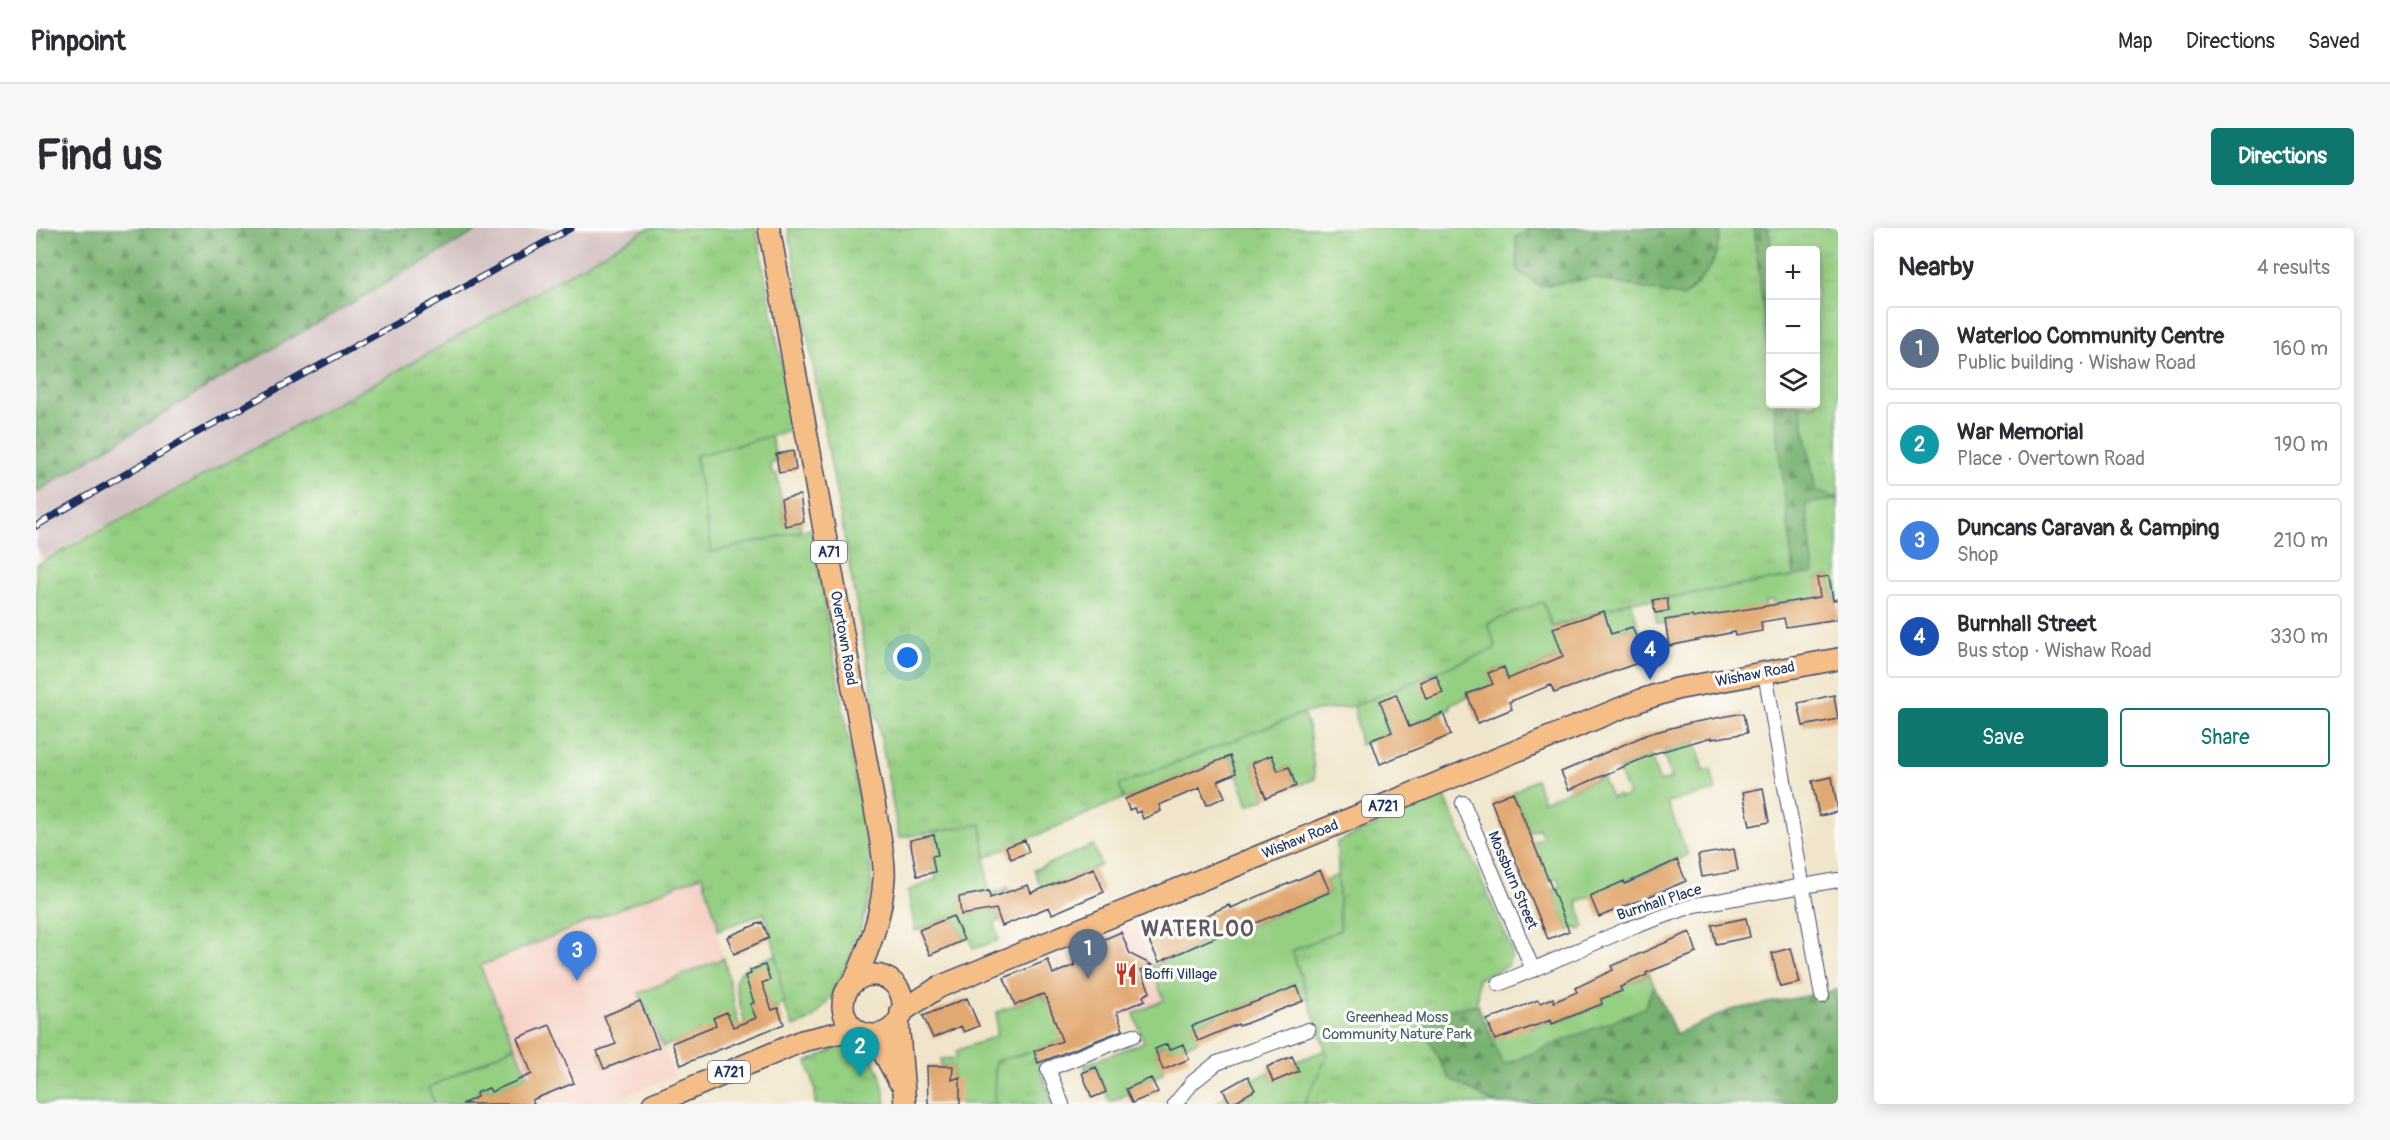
<!DOCTYPE html>
<meta charset="utf-8">
<style>
body{margin:0;font-family:Pangolin,sans-serif;background:#f7f7f7;color:#2b2b33}
.controls{position:absolute;right:18px;top:18px;display:grid;overflow:hidden;border-radius:6px;box-shadow:0 3px 15px #0003}
.controls button{width:54px;height:54px;display:grid;place-items:center;padding:0;border:0;border-bottom:2px solid #e1e1e2;background:#fff;color:#2b2b33;font:30px sans-serif}
.you{position:absolute;left:872px;top:430px;width:21px;height:21px;margin:-15px;border:4px solid #fff;border-radius:50%;background:#1a73e8;box-shadow:0 0 0 9px #1a73e833}
.badge{display:grid;place-items:center;width:39px;height:39px;border-radius:50%;background:#0f766e;color:#fff;font-size:20px;font-weight:700}
.pin{position:absolute;translate:-50% -50px;filter:drop-shadow(0 2px 3px #0008)}
.pin::after{content:'';position:absolute;top:32px;width:21px;height:18px;background:inherit;clip-path:polygon(0 0,100% 0,50% 100%)}
.list{margin:0;padding:0;list-style:none}
h2{display:flex;justify-content:space-between;align-items:center;height:78px;margin:0;padding:0 24px;font-size:26px}
h2 small{font-size:20px;font-weight:400;color:#7c7c81}
.list li{display:grid;grid-template-columns:39px 1fr auto;gap:18px;align-items:center;box-sizing:border-box;height:84px;margin:0 12px 12px;padding:0 12px;border:2px solid #e1e1e2;border-radius:6px}
.list b{display:block;font-size:22px;white-space:nowrap}
.list p{margin:0;font-size:20px;white-space:nowrap;color:#7c7c81}
.list em{font-size:20px;font-style:normal;color:#7c7c81}
.actions{display:flex;gap:12px;padding:18px 24px}
.actions a{flex:1;padding:14px 0;border:2px solid #0f766e;border-radius:6px;text-align:center;font-size:21px;color:#0f766e}
.actions .main{background:#0f766e;color:#fff}
.icon{flex:none;width:33px;height:33px;fill:none;stroke:currentColor;stroke-width:2;stroke-linecap:round;stroke-linejoin:round}
.map{position:relative;flex:none;width:1802px;height:876px;overflow:hidden;border-radius:6px}
header{display:flex;align-items:center;gap:36px;box-sizing:border-box;height:84px;padding:0 30px;background:#fff;border-bottom:2px solid #e1e1e2}
header strong{font-size:28px}
nav{display:flex;gap:33px;margin-inline-start:auto;font-size:21px}
.intro{display:flex;align-items:center;justify-content:space-between;box-sizing:border-box;height:144px;padding:0 36px}
h1{margin:0;font-size:42px}
.button{padding:15px 27px;border-radius:6px;background:#0f766e;color:#fff;font-size:21px;font-weight:700}
main{display:flex;gap:36px;padding:0 36px}
aside{flex:1;background:#fff;border-radius:6px;box-shadow:0 3px 15px #0003}
.map>svg:first-child{display:block}
</style>
<header>
<strong>Pinpoint</strong>
<nav><a>Map</a><a>Directions</a><a>Saved</a></nav>
</header>
<div class="intro"><h1>Find us</h1><a class="button">Directions</a></div>
<main>
<div class="map">
<svg width="1802" height="876" viewBox="0 0 1802 876">
<defs>
<pattern id="grass-tufts" width="24" height="20" patternUnits="userSpaceOnUse" patternTransform="scale(1.5)"><rect width="24" height="20" fill="#95cf82"/><path d="M3 7l-1-3M5 7V3M7 7l1-3M15 17l-1-3M17 17v-4M19 17l1-3" fill="none" stroke="#80b273"/></pattern>
<pattern id="forest-firs" width="22" height="20" patternUnits="userSpaceOnUse" patternTransform="scale(1.5)"><rect width="22" height="20" fill="#78b270"/><path d="M5 1l3.5 6h-7zM16 11l3.5 6h-7z" fill="#62915f"/></pattern>
</defs>
<rect width="100%" height="100%" fill="#fdfcf7"/>
<filter id="ink" filterUnits="userSpaceOnUse"><feTurbulence type="fractalNoise" baseFrequency=".0167" numOctaves="2"/><feDisplacementMap in="SourceGraphic" scale="12" xChannelSelector="R" yChannelSelector="G"/><feConvolveMatrix kernelMatrix="1 2 1 2 8 2 1 2 1" color-interpolation-filters="sRGB"/></filter>
<filter id="wash" filterUnits="userSpaceOnUse"><feTurbulence type="fractalNoise" baseFrequency=".008" numOctaves="4" result="noise"/><feDisplacementMap in="SourceGraphic" scale="24" xChannelSelector="R" yChannelSelector="G"/><feGaussianBlur stdDeviation="1.35" result="paint"/><feColorMatrix in="noise" values="0 0 0 0 0 0 0 0 0 0 0 0 0 0 0 0 0 1.4 0 .05"/><feComposite in="paint" operator="in"/></filter>
<g filter="url(#wash)">
<rect width="100%" height="100%" fill="#f0e5ca"/>
<path fill="#f6d1c6" d="M667 647 681 693 682 709 688 730 603 765 639 847 571 876H504L444 738Z
M1099 694 1128 772 1046 805 1016 727Z"/>
<path fill="#d1bfbf" d="M446 0H613L356 146 7 331 0 318V265L165 162Z"/>
<path fill="url(#grass-tufts)" stroke="#587f70" stroke-width="1.5" fill-rule="evenodd" d="M613 0H720L758 202 659 229 677 324 775 301 835 637C835 645 836 653 835 660 832 689 799 777 774 792 769 795 762 797 757 799L748 777 739 721 728 685 682 702 681 693 666 647 444 738 479 818 392 860 399 876H0V337L356 146Z
M752 0H1802V271L1770 277 1778 345 1617 372 1595 373 1516 399 1507 374 1453 395 1461 420 1318 478 1267 485 1084 557 1088 570 950 629 944 596 863 610ZM1734 22H1780V176H1734Z
M1409 569 1477 724 1472 738 1442 751 1441 776 1467 837 1608 780 1618 758 1640 806 1695 782 1802 762V876H1268L1291 827 1256 723 1304 702 1301 614Z
M806 818C814 819 823 818 829 823 843 833 848 860 850 876H779V860L771 834Z
M998 823 1017 876H958L959 833Z"/>
<path fill="url(#forest-firs)" stroke="#4a7067" stroke-width="1.5" d="M0 0H446L165 162 0 265Z
M1494 0H1684C1683 34 1671 47 1648 69L1557 50 1505 58 1482 43 1480 10Z
M1718 0H1732L1736 22 1734 144Z
M1738 176H1764L1780 264 1802 270 1770 277 1778 345 1758 348Z
M1618 758 1640 806 1695 782 1797 763 1802 780V876H1594L1568 871 1538 876H1459L1413 850 1392 810 1389 786 1441 776 1467 837 1608 780Z"/>
<path fill="#95cf82" stroke="#587f70" stroke-width="1.5" d="M735 208 741 234 734 236 736 246H741L749 297 764 295 765 303 676 324 659 228Z
M1802 271V371L1797 372 1793 348 1781 350 1784 369 1738 376 1737 372 1729 373V379L1657 391 1656 388 1629 392V396L1621 395 1619 385 1633 383 1631 370 1778 345 1770 276Z
M1595 373 1604 404 1599 406 1596 399 1586 402 1482 447 1474 453 1468 439 1453 445 1457 456 1431 466 1432 469 1414 476 1415 481 1324 517 1318 478 1460 420 1452 395 1507 374 1516 399Z
M1267 485 1273 501 1279 551 1260 558 1253 539 1242 543 1236 528 1216 535 1230 570 1212 578 1194 528 1089 571 1083 557Z
M1660 514 1668 543 1675 541 1680 563 1631 574 1652 627 1541 674 1549 699 1542 702 1540 699 1533 703 1516 663 1525 659 1522 650 1512 653 1496 614 1507 609 1503 600 1493 604 1477 564 1500 551 1507 573 1566 549 1575 570 1582 567 1584 570 1592 567 1582 542 1614 527 1624 554 1635 551 1627 523Z
M945 596 953 663 923 669 927 687 956 682 954 666 972 659 973 662 965 666 968 673 958 677 964 692 959 695 963 712 937 721 934 710 928 712 917 688 879 703 872 663 900 651 896 628 901 626 897 604Z
M1057 617 1065 637 1006 661 998 642Z
M1302 647 1304 702 1256 723 1272 770 1228 784 1222 772 1197 783 1186 799 1181 788 1156 798 1162 813 1133 822 1130 816 1119 821 1127 842 1126 846 1090 861 1092 866 1074 874 1060 839 1050 843 1048 837 1108 814 1098 786 1128 772 1115 738 1203 699 1206 698 1208 700 1294 664 1289 653Z
M740 727 748 776 736 782 731 770 715 776 720 790 712 810 699 755C703 737 725 733 740 727Z
M1606 728 1618 758 1608 780 1467 837 1449 795 1452 794 1459 812 1486 780 1495 800 1515 792 1517 796 1566 776 1559 758 1572 768 1585 763 1584 759 1611 747 1604 729Z
M688 730 706 812 683 804 673 826 663 804 627 819 603 765Z
M1007 766 1009 772 1018 768 1046 805 998 823 959 833 958 876H924L916 854 917 838H905V831L921 830 920 823 960 808 961 784Z
M479 818 492 848 455 864 453 860 440 865 442 870 429 876H399L392 860Z
M1289 822 1291 828 1268 876H1179L1190 867 1196 876 1219 862 1214 853 1233 844 1237 853 1262 842 1259 834Z"/>
<g id="blocks">
<path fill="#e1a871" d="M757 223 760 242 743 245 740 226Z
M764 267 768 294 749 298 745 271Z
M1793 348 1797 372 1802 371V391L1750 399 1748 390 1725 394 1726 403 1699 408 1698 404 1633 418 1629 392 1656 388 1657 390 1784 369 1781 350Z
M1631 370 1633 383 1619 385 1617 372Z
M1568 383 1575 406 1596 399 1610 432 1518 465 1515 457 1473 474 1476 481 1442 495 1431 466 1457 456 1452 445 1468 439 1472 451 1527 428 1517 400Z
M1400 447 1407 465 1390 471 1384 454Z
M1360 466 1373 499 1407 485 1415 507 1344 536 1335 512 1356 504 1344 473Z
M1798 467 1802 491 1767 498 1762 475Z
M1707 485 1711 505 1676 511V509L1620 525 1533 562 1525 544 1612 506 1654 495Z
M1236 527 1242 543 1253 539 1260 558 1230 570 1216 535Z
M1194 528 1200 545 1182 553 1189 569 1171 577 1164 560 1123 577 1125 583 1107 591 1104 583 1100 585 1098 580 1093 582 1089 571Z
M1796 549 1802 584 1783 588 1776 553Z
M1727 560 1733 594 1714 598 1707 564Z
M1477 564 1533 703 1512 711 1455 573Z
M898 607 902 627 896 628 899 644 881 648 874 612Z
M989 612 993 624 975 631 970 619Z
M1698 621 1702 643 1666 649 1662 627Z
M1641 632 1650 653 1563 689 1554 668 1588 653 1589 656Z
M1058 640 1068 664 1016 686 1013 679 966 698 960 681 925 687 923 669 953 663 954 670 992 657 995 665Z
M1284 642 1294 664 1215 697 1214 694 1123 734 1113 713 1193 677 1195 680Z
M917 688 928 712 894 727 883 702Z
M1710 690 1714 709 1680 716 1676 697Z
M726 694 733 710 698 726 691 709Z
M1085 704 1094 726 1116 737 1105 742 1114 764 1107 768 1109 772 1081 784 1087 802 1002 835 998 823 1026 813 1011 771 1007 766 979 777 968 750 1012 732 1017 746 1039 737 1037 732 1064 721 1062 714Z
M1654 704 1661 725 1610 745 1611 747 1584 759 1586 763 1565 771 1566 776 1516 796 1515 792 1459 812 1451 792 1502 772 1504 775 1517 770 1518 774 1541 764 1539 760 1577 742 1575 738Z
M1755 720 1764 755 1744 759 1736 725Z
M729 737 734 752 726 755 736 782 742 780 748 796 645 837 636 815 680 797 677 790 691 784 697 799 720 790 714 776 718 775 709 748 715 746 714 742Z
M1261 758 1267 773 1203 798 1202 796 1162 813 1156 798Z
M931 770 943 798 928 804 925 798 897 810 887 788Z
M604 773 623 819 568 841 561 823 580 816 568 788Z
M514 797 538 855 496 872 498 876H426L441 869 440 865 453 860 455 864 496 846 481 810Z
M1131 816 1133 822 1147 816 1153 831 1127 842 1119 821Z
M1256 828 1263 843 1237 854 1231 839Z
M891 838H917L916 852 924 849V876H892Z
M1060 839 1070 864 1056 870 1046 845Z
M1212 848 1219 862 1195 876 1187 862Z
M1115 850 1122 864 1096 875 1090 861Z"/>
</g>
</g>
<g filter="url(#ink)">
<use href="#blocks" fill-opacity="0" stroke="#3b4a6e" stroke-width="1.5"/>
<g fill="none" stroke-linecap="round" stroke-linejoin="round">
<g stroke="#3b4a6e" stroke-width="16">
<path id="minor" d="M1729 445 1786 768
M1427 575 1497 742
M1463 756 1589 702 1659 677 1802 652
M1026 876 1012 841 1098 807
M1139 876 1157 854 1181 835 1272 802"/>
</g>
<g stroke="#3b4a6e" stroke-width="24">
<path id="primary" d="M733 0 844 608C846 622 849 637 848 650 846 688 833 721 818 754
M807 777a30 30 0 1 1 60 0a30 30 0 1 1-60 0Z
M865 784 903 759 1605 472 1640 461 1802 431
M862 793 869 876
M838 807 863 853
M617 876 766 813 819 801"/>
</g>
<use href="#minor" stroke="#fff" stroke-width="14"/>
<use href="#primary" stroke="#f6be87" stroke-width="21"/>
<g stroke="#1b2f5e" stroke-width="7">
<path id="rail" d="M0 298 153 209 535 0"/>
</g>
<use href="#rail" stroke="#fdfcf7" stroke-width="4.5" stroke-dasharray="14" stroke-linecap="butt"/>
</g>
</g>
<defs>
<g id="restaurant-bare" transform="scale(1.8)"><path d="M-5-6h1v4h1v-4h1v4h1v-4h1v5L-1.5 .5V6h-2V.5L-5-1ZM5-6V6H3V1.5H1.5Q1.5-4 5-6Z" fill="#c8321e" stroke="#fdfcf7" stroke-width="2.5" paint-order="stroke"/></g>
</defs>
<g fill-rule="evenodd">
<use href="#restaurant-bare" x="1090" y="746"/>
</g>
<g text-anchor="middle" stroke-width="6" stroke-linejoin="round" paint-order="stroke">
<g fill="#fdfcf7" stroke="#5f6c8c" stroke-width="1.5">
<rect x="775" y="313" width="36" height="22" rx="4.5"/>
<rect x="1326" y="567" width="42" height="22" rx="4.5"/>
<rect x="672" y="833" width="42" height="22" rx="4.5"/>
</g>
<g font-size="14" font-weight="bold" fill="#1b2f5e">
<text x="793" y="329">A71</text>
<text x="1347" y="583">A721</text>
<text x="693" y="849">A721</text>
</g>
<g font-size="15" fill="#1b2f5e" stroke="#fdfcf7">
<text transform="translate(808 410) rotate(80)" y="5">Overtown Road</text>
<text transform="translate(1719 446) rotate(-11)" y="5">Wishaw Road</text>
<text transform="translate(1264 611) rotate(-22)" y="5">Wishaw Road</text>
<text transform="translate(1477 652) rotate(67)" y="5">Mossburn Street</text>
<text transform="translate(1623 674) rotate(-18)" y="5">Burnhall Place</text>
</g>
<g font-size="15" fill="#1b2f5e" stroke="#fdfcf7" text-anchor="start">
<text x="1108" y="751">Boffi Village</text>
</g>
<g font-size="15" fill="#405f69" stroke="#fdfcf7">
<text x="1361" y="794">Greenhead Moss<tspan x="1361" dy="17">Community Nature Park</tspan></text>
</g>
<g font-size="21" font-weight="bold" letter-spacing="1.5" fill="#605965" stroke="#fdfcf7">
<text x="1162" y="708">WATERLOO</text>
</g>
</g>
</svg>
<div class="controls">
<button>+</button>
<button>−</button>
<button><svg class="icon" aria-label="layers" viewBox="0 0 24 24"><path d="M12 4l9 5-9 5-9-5zM3 14l9 5 9-5"/></svg></button>
</div>
<div class="you"></div>
<div class="pin badge" style="left:1052px;top:751px;background:#5c6f8a">1</div>
<div class="pin badge" style="left:824px;top:849px;background:#0f9aa8">2</div>
<div class="pin badge" style="left:541px;top:753px;background:#3f7fe0">3</div>
<div class="pin badge" style="left:1614px;top:452px;background:#1a4fb4">4</div>
</div>
<aside>
<h2>Nearby<small>4 results</small></h2>
<ul class="list">
<li><span class="badge" style="background:#5c6f8a">1</span><div><b>Waterloo Community Centre</b><p>Public building · Wishaw Road</p></div><em>160 m</em></li>
<li><span class="badge" style="background:#0f9aa8">2</span><div><b>War Memorial</b><p>Place · Overtown Road</p></div><em>190 m</em></li>
<li><span class="badge" style="background:#3f7fe0">3</span><div><b>Duncans Caravan &amp; Camping</b><p>Shop</p></div><em>210 m</em></li>
<li><span class="badge" style="background:#1a4fb4">4</span><div><b>Burnhall Street</b><p>Bus stop · Wishaw Road</p></div><em>330 m</em></li>
</ul>
<div class="actions"><a class="main">Save</a><a>Share</a></div>
</aside>
</main>
